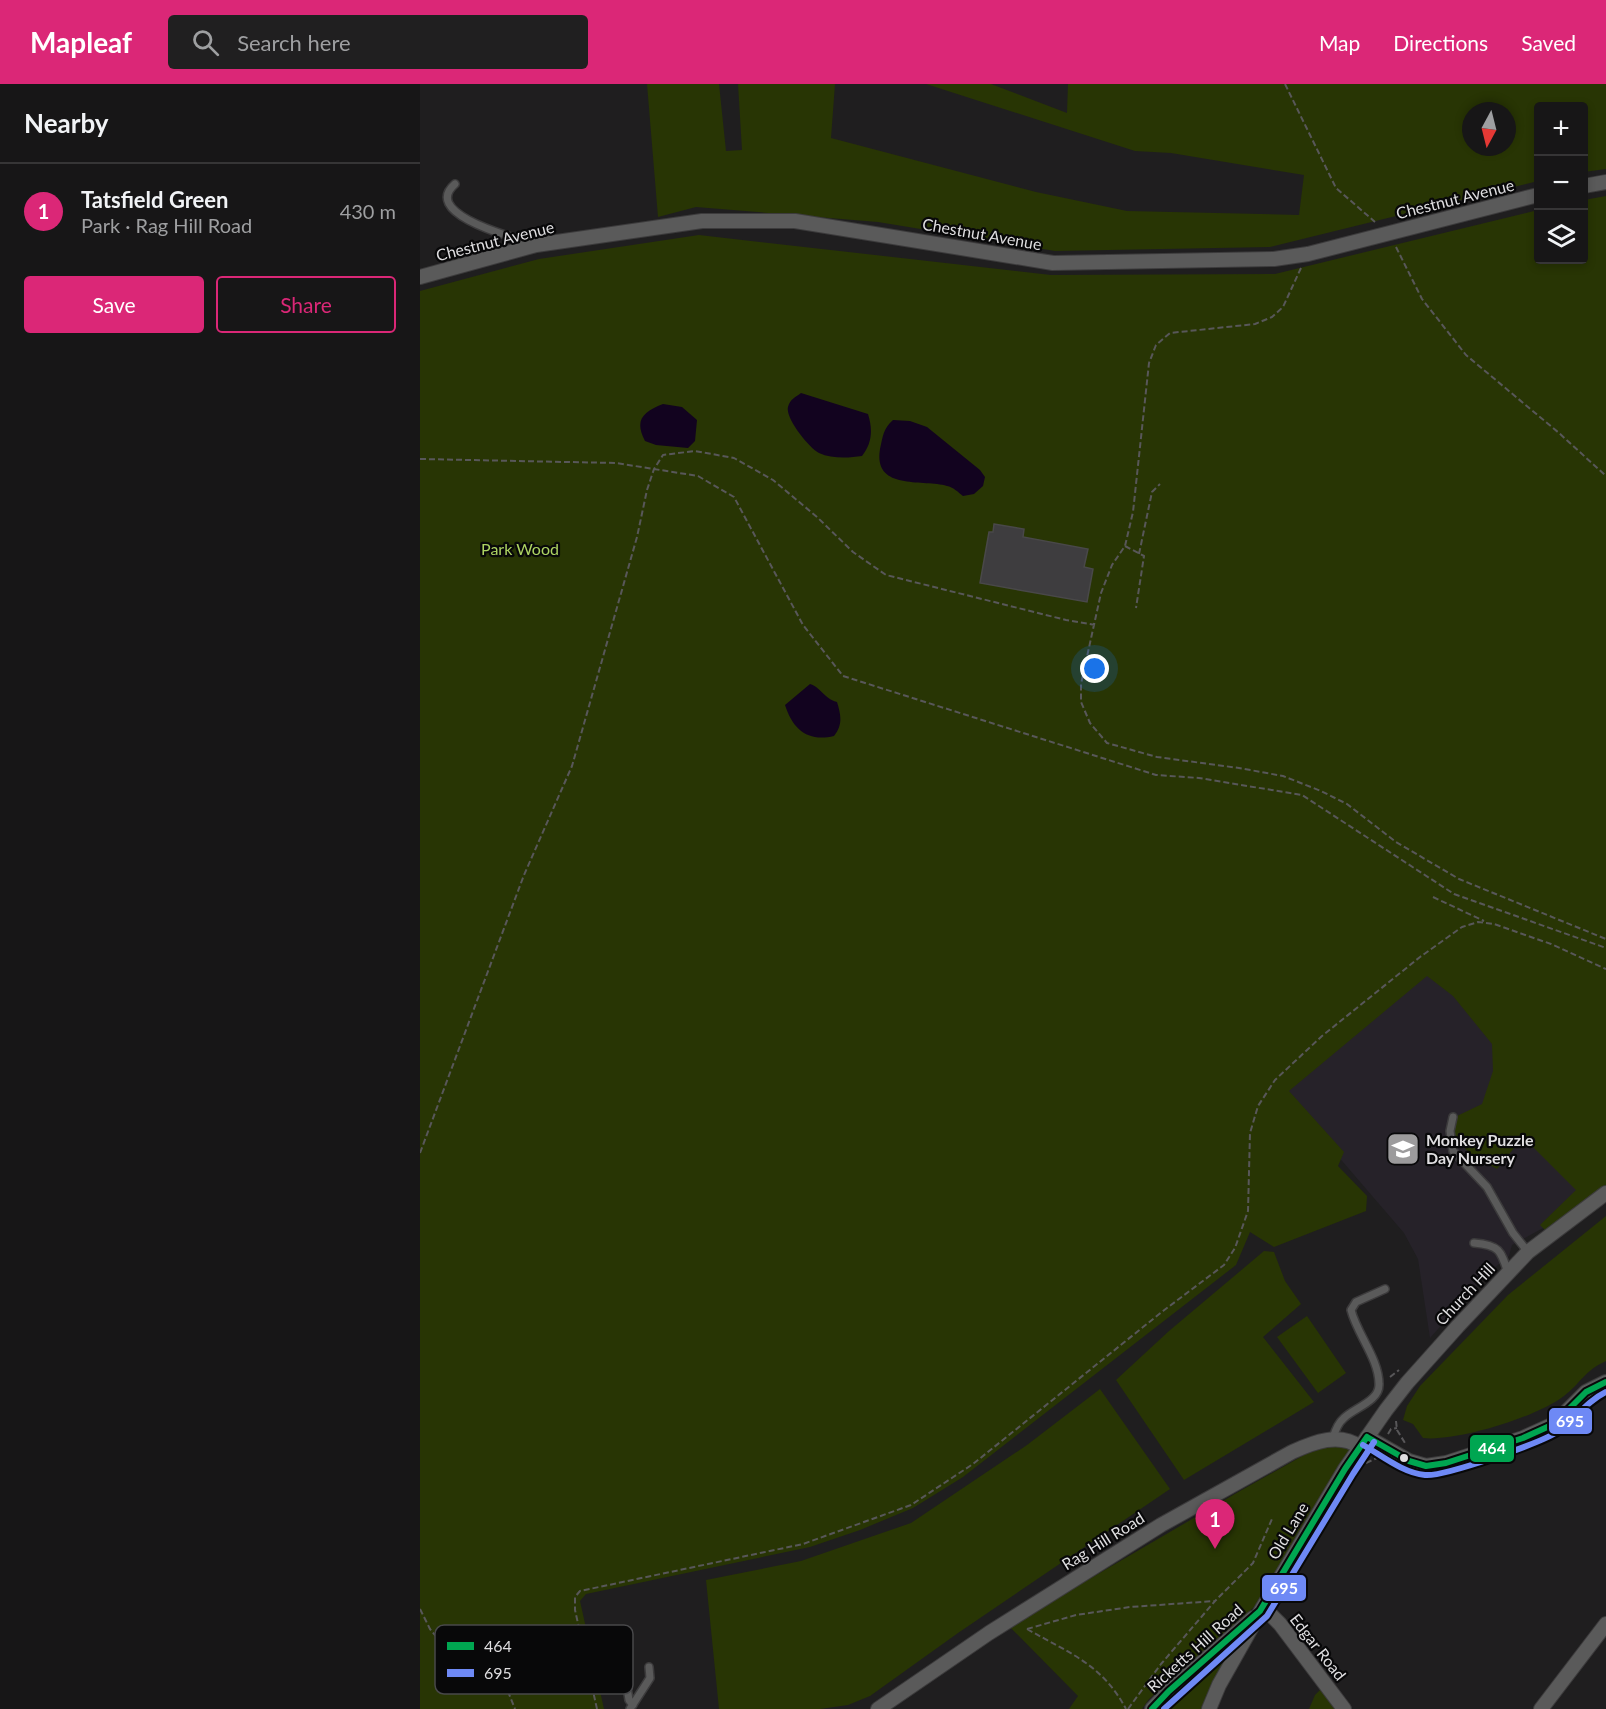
<!DOCTYPE html>
<meta charset="utf-8">
<style>
body{margin:0;font-family:Lato,sans-serif;background:#201f20;color:#f1f3f6}
.controls{position:absolute;right:18px;top:18px;display:grid;overflow:hidden;border-radius:6px;box-shadow:0 3px 9px #0003}
.controls button{width:54px;height:54px;display:grid;place-items:center;padding:0;border:0;border-bottom:2px solid #363536;background:#171617;color:#f1f3f6;font:30px sans-serif}
.compass{position:absolute;left:1042px;top:18px;width:54px;height:54px;border-radius:50%;background:#171617;box-shadow:0 3px 9px #0003;rotate:187deg}
.you{position:absolute;left:675px;top:585px;width:21px;height:21px;margin:-15px;border:4px solid #fff;border-radius:50%;background:#1a73e8;box-shadow:0 0 0 9px #1a73e833}
.badge{display:grid;place-items:center;width:39px;height:39px;border-radius:50%;background:#db2777;color:#fff;font-size:20px;font-weight:700}
.pin{position:absolute;translate:-50% -50px;filter:drop-shadow(0 2px 3px #0008)}
.pin::after{content:'';position:absolute;top:32px;width:21px;height:18px;background:inherit;clip-path:polygon(0 0,100% 0,50% 100%)}
.list{margin:0;padding:0;list-style:none}
h2{display:flex;justify-content:space-between;align-items:center;height:78px;margin:0;padding:0 24px;font-size:26px}
h2 small{font-size:20px;font-weight:400;color:#9e9fa1}
.list li{display:grid;grid-template-columns:39px 1fr auto;gap:18px;align-items:center;box-sizing:border-box;height:96px;padding:0 24px;border-top:2px solid #363536}
.list b{display:block;font-size:22px;white-space:nowrap}
.list p{margin:0;font-size:20px;white-space:nowrap;color:#9e9fa1}
.list em{font-size:20px;font-style:normal;color:#9e9fa1}
.actions{display:flex;gap:12px;padding:18px 24px}
.actions a{flex:1;padding:14px 0;border:2px solid #db2777;border-radius:6px;text-align:center;font-size:21px;color:#db2777}
.actions .main{background:#db2777;color:#fff}
.icon{flex:none;width:33px;height:33px;fill:none;stroke:currentColor;stroke-width:2;stroke-linecap:round;stroke-linejoin:round}
.map{position:relative;flex:none;width:1186px;height:1625px;overflow:hidden}
header{display:flex;align-items:center;gap:36px;box-sizing:border-box;height:84px;padding:0 30px;background:#db2777;color:#fff}
header strong{font-size:28px}
nav{display:flex;gap:33px;margin-inline-start:auto;font-size:21px}
.search{width:420px;height:54px;background:#201f20;display:flex;align-items:center;gap:15px;box-sizing:border-box;padding:0 21px;border-radius:6px;color:#9e9fa1;font-size:22px}
main{display:flex}
aside{flex:1;background:#171617}
.map>svg:first-child{display:block}
</style>
<header>
<strong>Mapleaf</strong>
<div class="search"><svg class="icon" aria-label="search" viewBox="0 0 24 24"><circle cx="10" cy="10" r="6"/><path d="M15 15l6 6"/></svg>Search here</div>
<nav><a>Map</a><a>Directions</a><a>Saved</a></nav>
</header>
<main>
<aside>
<h2>Nearby<small></small></h2>
<ul class="list">
<li><span class="badge">1</span><div><b>Tatsfield Green</b><p>Park · Rag Hill Road</p></div><em>430 m</em></li>
</ul>
<div class="actions"><a class="main">Save</a><a>Share</a></div>
</aside>
<div class="map">
<svg width="1186" height="1625" viewBox="0 0 1186 1625">
<rect width="100%" height="100%" fill="#1f1e1f"/>
<path fill="#262229" d="M1008 887 1047 917 1074 958 1102 1049 1161 1107 1123 1144 1092 1161 1089 1172 1069 1188 1010 1254 998 1175 984 1149 862 1007Z"/>
<path fill="#283504" fill-rule="evenodd" d="M227 0H299L306 67 322 66 318 0H415L411 54 616 108 707 127 879 131 884 91 751 69 715 67 506 0H571L647 29 648 0H1186V85L1164 88V22H1118V97L850 163 635 167 458 138 276 123 238 133ZM1051 27H1087V63H1051Z
M1186 112V1106L1128 1149 1120 1141 1156 1106 1103 1053 1077 1085 1052 1071 1031 1051 1037 1032 1062 1020 1073 987 1072 960 1033 912 1007 892 869 1007 924 1068 918 1082 947 1112 946 1127 854 1163 830 1148 816 1181 543 1393 493 1424 440 1446 390 1463 166 1510 160 1517 184 1625H0V207L119 175 279 151 631 191 855 190 1118 126V176H1164V116Z
M1186 1132V1277C1164 1287 1161 1299 1144 1312 1117 1333 1036 1358 1003 1354L993 1340 983 1336 987 1322 1000 1302 1088 1211Z
M844 1167 854 1168 865 1197 881 1220 843 1253 894 1318 764 1396 696 1296 749 1247Z
M887 1232 926 1289 898 1309 857 1253Z
M680 1305 750 1405 538 1549 450 1612 428 1621 400 1625H299L286 1496 381 1477 491 1439 607 1361Z
M912 1361 932 1366 833 1524 729 1615 722 1625H649L658 1612 589 1542 820 1407 886 1370Z
M823 1549 790 1604 781 1625H742L752 1612Z
M901 1605 917 1625H889L895 1611Z"/>
<path fill="#12031f" d="M381 309 448 330C453 346 452 359 442 372 429 374 412 375 399 369 389 364 365 334 368 323 370 315 376 313 381 309Z
M243 320 262 323 277 336 275 357 268 364 236 361 225 357C214 336 223 328 243 320Z
M473 336 490 337 507 343 560 386 565 393 563 402 554 410 543 412C538 408 533 403 527 402 502 395 453 407 460 365 463 352 463 345 473 336Z
M390 600C402 604 403 614 417 618 421 631 423 641 414 652 388 658 373 646 365 621Z"/>
<path fill="#3e3d3f" stroke="#494849" stroke-width="1.5" d="M574 440 604 445 603 453 668 465 664 483 673 485 667 518 560 499 569 448H573Z"/>
<g fill="none" stroke-linecap="round" stroke-linejoin="round">
<g stroke="#3c3b3c" stroke-width="10">
<path id="lane" d="M35 100C0 130 95 154 114 160
M1033 1033 1030 1047 1033 1067 1067 1103 1093 1149 1108 1168
M1054 1159C1079 1161 1081 1166 1088 1189
M913 1354C915 1347 918 1339 924 1334 934 1324 960 1317 959 1300 959 1275 937 1250 931 1226L936 1218 965 1205
M203 1579 209 1616 213 1621
M210 1625 230 1594 229 1583"/>
</g>
<g stroke="#3c3b3c" stroke-width="16">
<path id="street" d="M1164 102 1186 98
M0 193 116 161 282 137H375L633 179 854 175 888 170 1118 111
M947 1353 989 1377 1006 1382 1026 1379 1103 1354 1134 1340 1166 1308 1186 1298
M843 1523 860 1540 924 1625
M458 1625 569 1549 741 1441 872 1368C894 1358 919 1348 940 1363
M732 1625 749 1607 833 1534
M789 1625 799 1601 843 1523 925 1385 966 1326 987 1299 1038 1242 1108 1168 1186 1109
M1121 1625 1186 1540"/>
</g>
<path stroke="#585759" stroke-width="2" stroke-dasharray="6 3" stroke-linecap="butt" d="M865 0 916 104 955 138
M976 163 1002 215 1046 271 1139 349 1186 392
M881 184 863 223 852 233 835 240 750 249 736 261 729 279 713 428 705 462 692 481 681 509 661 600V618L670 639 687 659 737 673 819 684 863 692 901 707 927 720 976 758 1039 795 1186 855
M0 375 196 379 278 392 314 413 383 541 423 592 736 691 779 694 882 711 1034 810 1186 864
M705 462 724 472 716 524
M719 470 732 408 740 400
M1013 813 1064 837
M0 1069 104 791 152 682 217 453 227 406 234 385 243 371 275 367 314 374 353 396 397 433 433 468 466 491 646 536 675 541
M970 1293 979 1286
M976 1337 977 1346 985 1359
M968 1350 971 1345 977 1344
M946 1379 957 1374
M0 1525 10 1545 28 1567 59 1588 86 1594 166 1577
M607 1545 656 1531 710 1523 795 1517
M607 1545C649 1569 682 1580 706 1625
M78 1592 87 1605 95 1625
M177 1625 155 1526V1513L160 1507 383 1460 491 1421 553 1380 743 1227 804 1181 815 1164 828 1127 830 1049 838 1022 855 996 902 952 1000 873 1042 843 1058 838 1074 840 1131 860 1186 885
M708 1625 741 1580 795 1517 833 1479 852 1435"/>
<use href="#lane" stroke="#5a5a5a" stroke-width="7"/>
<use href="#street" stroke="#5a5a5a" stroke-width="14"/>
<g stroke="#080809" stroke-width="10">
<path id="bus-1" d="M947 1353 989 1377 1006 1382 1026 1379 1103 1354 1134 1340 1166 1308 1186 1298
M732 1625 749 1607 840 1527 925 1385 947 1353"/>
</g>
<g stroke="#080809" stroke-width="10">
<path id="bus-2" d="M943 1361C961 1371 983 1389 1005 1391 1023 1393 1125 1358 1140 1346 1157 1333 1166 1318 1186 1308
M744 1625 847 1532 933 1390 954 1358"/>
</g>
<use href="#bus-1" stroke="#00a651" stroke-width="6"/>
<use href="#bus-2" stroke="#6e89f5" stroke-width="6"/>
</g>
<defs>
<g id="school-square" transform="scale(1.725)"><rect x="-9" y="-9" width="18" height="18" rx="4" fill="#9c9b9c" stroke="#080809"/><path d="M0-5L7-2L0 1L-7-2ZM-4 1L0 2.5L4 1V4Q0 6-4 4Z" fill="#fff"/></g>
</defs>
<g fill-rule="evenodd">
<use href="#school-square" x="983" y="1065"/>
</g>
<circle fill="#dfdee0" stroke="#080809" stroke-width="2" cx="984" cy="1374" r="5"/>
<g text-anchor="middle" stroke-width="4.5" stroke-linejoin="round" paint-order="stroke">
<g font-size="16" fill="#dfdee0" stroke="#080809">
<text transform="translate(1035 115) rotate(-14)" y="6">Chestnut Avenue</text>
<text transform="translate(562 150) rotate(10)" y="6">Chestnut Avenue</text>
<text transform="translate(75 157) rotate(-14)" y="6">Chestnut Avenue</text>
<text transform="translate(1045 1210) rotate(-47)" y="6">Church Hill</text>
<text transform="translate(868 1447) rotate(-59)" y="6">Old Lane</text>
<text transform="translate(683 1457) rotate(-32)" y="6">Rag Hill Road</text>
<text transform="translate(898 1563) rotate(52)" y="6">Edgar Road</text>
<text transform="translate(775 1564) rotate(-42)" y="6">Ricketts Hill Road</text>
</g>
<g font-size="16" fill="#add362" stroke="#080809">
<text x="100" y="471">Park Wood</text>
</g>
<g font-size="16" font-weight="bold" fill="#dfdee0" stroke="#080809" text-anchor="start">
<text x="1006" y="1062">Monkey Puzzle<tspan x="1006" dy="18">Day Nursery</tspan></text>
</g>
</g>
<rect x="15" y="1541" width="198" height="69" rx="9" fill="#080809" stroke="#48484a" stroke-width="1.5"/>
<rect x="27" y="1558" width="27" height="8" fill="#00a651"/>
<rect x="27" y="1585" width="27" height="8" fill="#6e89f5"/>
<g font-size="16" fill="#dfdee0">
<text x="64" y="1568">464</text>
<text x="64" y="1595">695</text>
</g>
<g stroke="#080809" stroke-width="2">
<rect x="1128" y="1323" width="45" height="28" rx="6" fill="#6e89f5"/>
<rect x="1049" y="1350" width="46" height="29" rx="6" fill="#00a651"/>
<rect x="841" y="1490" width="46" height="28" rx="6" fill="#6e89f5"/>
</g>
<g font-size="16" text-anchor="middle" font-weight="bold" fill="#fff">
<text x="1150" y="1343">695</text>
<text x="1072" y="1370">464</text>
<text x="864" y="1510">695</text>
</g>
</svg>
<div class="controls">
<button>+</button>
<button>−</button>
<button><svg class="icon" aria-label="layers" viewBox="0 0 24 24"><path d="M12 4l9 5-9 5-9-5zM3 14l9 5 9-5"/></svg></button>
</div>
<svg class="compass" viewBox="-18 -18 36 36"><path d="M0-13l5 13h-10z" fill="#e53935"/><path d="M0 13l5-13h-10z" fill="#9e9fa1"/></svg>
<div class="you"></div>
<div class="pin badge" style="left:795px;top:1465px">1</div>
</div>
</main>
